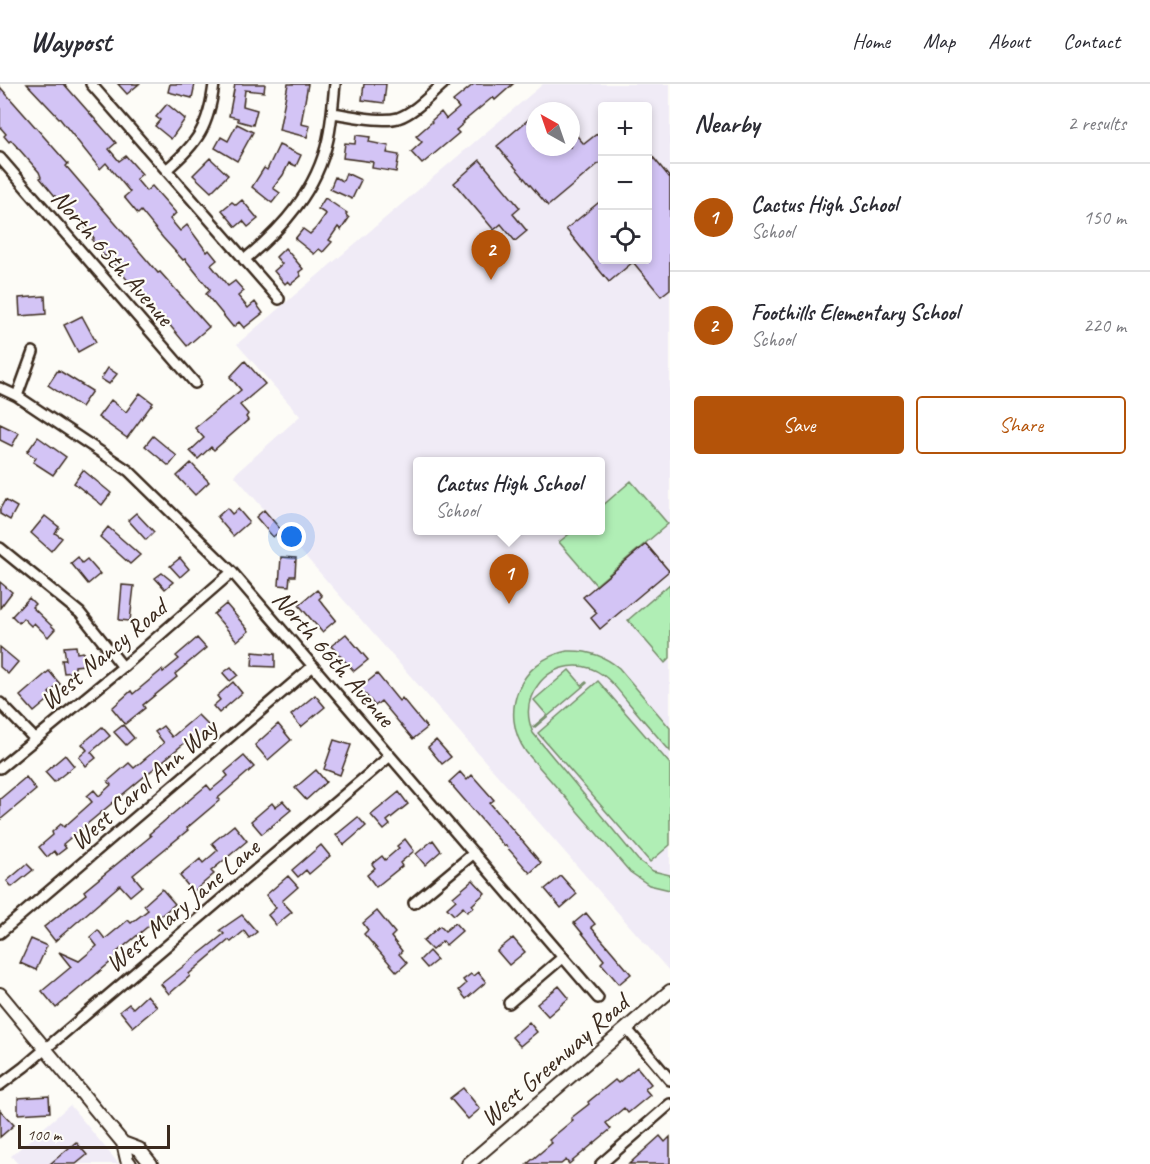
<!DOCTYPE html>
<meta charset="utf-8">
<style>
body{margin:0;font-family:Caveat,sans-serif;background:#f2f2f3;color:#2b2b33}
.controls{position:absolute;right:18px;top:18px;display:grid;overflow:hidden;border-radius:6px;box-shadow:0 3px 9px #0003}
.controls button{width:54px;height:54px;display:grid;place-items:center;padding:0;border:0;border-bottom:2px solid #e1e1e2;background:#fff;color:#2b2b33;font:30px sans-serif}
.compass{position:absolute;left:526px;top:18px;width:54px;height:54px;border-radius:50%;background:#fff;box-shadow:0 3px 9px #0003;rotate:320deg}
.scale{position:absolute;left:18px;bottom:15px;width:152px;box-sizing:border-box;padding-left:6px;border:3px solid #3b2a1e;border-top:0;font-size:16px;line-height:21px;white-space:nowrap;color:#3b2a1e;-webkit-text-stroke:4px #fdfcf7;paint-order:stroke}
.you{position:absolute;left:292px;top:453px;width:21px;height:21px;margin:-15px;border:4px solid #fff;border-radius:50%;background:#1a73e8;box-shadow:0 0 0 9px #1a73e833}
.badge{display:grid;place-items:center;width:39px;height:39px;border-radius:50%;background:#b45309;color:#fff;font-size:20px;font-weight:700}
.pin{position:absolute;translate:-50% -50px;filter:drop-shadow(0 2px 3px #0008)}
.pin::after{content:'';position:absolute;top:32px;width:21px;height:18px;background:inherit;clip-path:polygon(0 0,100% 0,50% 100%)}
.popup{position:absolute;left:413px;top:373px;width:192px;height:78px;box-sizing:border-box;display:grid;place-content:center;border-radius:6px;background:#fff;filter:drop-shadow(0 2px 4px #0005);font-size:20px;white-space:nowrap;color:#7c7c81}
.popup b{font-size:22px;color:#2b2b33}
.popup::after{content:'';position:absolute;left:50%;top:100%;margin-left:-12px;border:12px solid transparent;border-top-color:#fff}
.list{margin:0;padding:0;list-style:none}
h2{display:flex;justify-content:space-between;align-items:center;height:78px;margin:0;padding:0 24px;font-size:26px}
h2 small{font-size:20px;font-weight:400;color:#7c7c81}
.list li{display:grid;grid-template-columns:39px 1fr auto;gap:18px;align-items:center;box-sizing:border-box;height:108px;padding:0 24px;border-top:2px solid #e1e1e2}
.list b{display:block;font-size:22px;white-space:nowrap}
.list p{margin:0;font-size:20px;white-space:nowrap;color:#7c7c81}
.list em{font-size:20px;font-style:normal;color:#7c7c81}
.actions{display:flex;gap:12px;padding:18px 24px}
.actions a{flex:1;padding:14px 0;border:2px solid #b45309;border-radius:6px;text-align:center;font-size:21px;color:#b45309}
.actions .main{background:#b45309;color:#fff}
.icon{flex:none;width:33px;height:33px;fill:none;stroke:currentColor;stroke-width:2;stroke-linecap:round;stroke-linejoin:round}
.map{position:relative;flex:none;width:670px;height:1080px;overflow:hidden}
header{display:flex;align-items:center;gap:36px;box-sizing:border-box;height:84px;padding:0 30px;background:#fff;border-bottom:2px solid #e1e1e2}
header strong{font-size:28px}
nav{display:flex;gap:33px;margin-inline-start:auto;font-size:21px}
main{display:flex}
aside{flex:1;background:#fff}
.map>svg:first-child{display:block}
</style>
<header>
<strong>Waypost</strong>
<nav><a>Home</a><a>Map</a><a>About</a><a>Contact</a></nav>
</header>
<main>
<div class="map">
<svg width="670" height="1080" viewBox="0 0 670 1080">
<rect width="100%" height="100%" fill="#fdfcf7"/>
<filter id="ink" filterUnits="userSpaceOnUse"><feTurbulence type="fractalNoise" baseFrequency=".0167" numOctaves="2"/><feDisplacementMap in="SourceGraphic" scale="12" xChannelSelector="R" yChannelSelector="G"/><feConvolveMatrix kernelMatrix="1 2 1 2 8 2 1 2 1" color-interpolation-filters="sRGB"/></filter>
<g filter="url(#ink)">
<path fill="#f0ebf6" fill-rule="evenodd" d="M543 0H670V888L234 391 300 332 237 260ZM602 22H648V176H602ZM535 27H571V63H535ZM418 378H600V446H418Z
M70 1021 119 1080H18L11 1072Z"/>
<path fill="#b0eeb5" stroke="#768c6a" stroke-width="1.5" d="M631 397 668 440 596 501 559 458 573 447 600 446 601 423Z
M670 500V574L665 579 628 536Z
M567 567C587 566 604 571 619 584L670 644V667C656 651 642 635 628 618 620 609 613 598 603 591 583 576 553 580 538 601 527 615 526 632 533 649L638 776 653 787 670 791V806L649 801 630 788 526 668C498 628 520 576 567 567Z
M569 586 582 601 586 598 587 599 534 644 533 643 547 631 534 616Z
M598 597 670 680V761L650 778 538 649Z"/>
<path fill="#d3c4f5" stroke="#3b2a1e" stroke-width="1.5" d="M27 0H64L116 59 109 65 119 77 126 72 142 90 136 95 146 107 152 102 176 129 170 135 180 147 187 141 207 168 209 166 217 176 211 181 228 202 235 197 244 207 238 212 248 224 255 218 263 229 244 244 239 238 233 243 206 210 210 206 185 175 183 176 163 154 141 127 138 130 124 113 130 108 106 79 100 85 60 35Z
M118 0H139L127 10Z
M170 0H195L192 14 168 8Z
M235 0H265L264 8 245 6 243 22 257 26 253 41 238 37V34L229 32Z
M288 0H308L301 40 310 42 307 53 279 46Z
M364 0H386L384 19 362 16Z
M474 0H513L495 16 493 13 463 38 464 39 456 46 459 49 422 80 411 68 422 58 416 52 432 38 431 37 441 28 446 35 459 24 453 17Z
M0 3 68 80 66 82 158 189 160 188 209 243 187 262 163 233 160 236 107 171 105 173 92 156 94 154 81 138 69 129 40 94 41 93 39 88 11 56 9 58 4 52 6 50 0 43Z
M167 20 185 35 171 55 155 42 160 36 156 33Z
M535 30V63H571V45L584 60 603 45V76L548 122 497 62Z
M237 40 253 48 237 77 215 64 221 53 228 57Z
M356 51 370 53 369 58 389 62 387 69 399 71 396 88 372 84 373 78 343 74 345 59 355 60Z
M279 61 301 71 296 82 289 79 283 91 273 104 280 109 272 119 252 103 264 84 267 86Z
M648 67 670 94V205L661 212 633 178 609 198 566 145 603 115V176H648Z
M210 74 228 91 211 108 193 91Z
M480 76 520 124 513 130 527 147 515 157 501 140 494 146 454 99Z
M346 89 361 96 352 115 330 105 335 93 343 97Z
M325 114 347 129 346 131 349 134 341 146 338 143 329 156 332 158 323 168 319 165 314 170 295 155 303 145 310 150 316 144 326 130 318 125Z
M242 116 258 135 248 143 243 137 236 143 222 126 232 118 236 121Z
M285 164 303 185 299 188 301 192 291 200 288 197 285 200 274 187 282 180 276 173Z
M45 212 46 230 20 232 19 214Z
M82 232 96 258 78 268 64 241Z
M245 277 265 300 240 321 248 330 246 333 248 336 214 366 211 363 198 375 190 367 204 354 195 344 241 306 230 293Z
M108 284 117 290 109 300 101 295Z
M58 286 92 307 81 323 48 301Z
M140 309 153 319 127 354 98 333 111 316 126 328Z
M0 340 19 349 12 362 0 356Z
M153 352 177 372 169 382 145 362Z
M38 353 66 373 53 391 33 378 36 374 27 368Z
M191 379 209 398 195 411 177 392Z
M83 386 111 409 102 421 74 399Z
M5 416 17 423 10 436 0 430V425Z
M227 424 232 430 238 425 249 438 233 452 217 433Z
M264 426 281 446 273 453 256 433Z
M136 429 154 448 146 456 128 436Z
M45 432 59 443 55 449 62 454 51 467 31 449Z
M108 443 140 471 130 480 100 453Z
M646 460 669 487 600 545 591 534 597 529 583 513Z
M78 473 82 479 87 475 100 490 88 500 71 479Z
M281 473 296 474 295 492H290L289 502 279 501Z
M180 474 189 485 180 493 170 482Z
M162 489 173 498 165 505 155 494Z
M0 498 12 508 0 524Z
M122 501 134 502 130 537 119 536Z
M317 506 322 512 319 515 336 536 322 548 299 521Z
M29 514 35 520 32 523 55 545 48 553 34 539 31 542 23 534 19 539 12 532Z
M226 520 249 547 237 557 214 530Z
M346 550 368 576 354 587 331 562Z
M197 554 206 564 175 590 177 593 143 621 145 624 125 640 112 624 131 607 133 610 162 586 163 588 179 575 176 572Z
M76 562 77 569 83 568 84 581 75 582V588L64 589 62 576H66L64 563Z
M0 563 18 578 8 590 0 583Z
M253 568 275 570V583L252 582Z
M231 583 238 591 230 597 223 589Z
M49 587 60 600 49 609 52 613 34 628 20 612Z
M377 590 399 617 402 614 427 644 413 655 381 617 375 622 360 604Z
M233 598 242 609 219 629 213 622 220 616 217 612Z
M315 611 325 623 301 643 291 631Z
M198 631 211 644 191 661 187 657 63 760 66 764 57 771 54 767 47 773 39 763 53 751 52 748 61 740 64 743 92 718 87 712 94 706 99 712 111 701 108 697 129 679 134 684 164 659 155 648 163 642 172 653Z
M278 640 291 656 268 676 255 661Z
M123 641 134 654 126 661 114 648Z
M102 643 110 652 91 668 96 674 86 682 79 673 87 666 82 660Z
M334 656 351 661 340 691 324 685Z
M436 656 451 673 442 680 428 663Z
M65 671 74 682 54 698 45 688Z
M244 672 254 683 218 714 220 716 187 744 188 746 133 791 142 802 130 812 120 801 55 857 44 843 86 810 84 807 151 752 149 750 207 701 211 706 228 692 225 688Z
M316 686 326 698 306 716 295 704Z
M460 688 467 696 472 691 494 716 490 719 541 779 530 789 505 761 504 762 449 698Z
M26 693 36 706 0 736V715Z
M399 708 408 720 387 737 390 741 384 746 371 731Z
M283 717 291 726 262 750 251 737 272 719 275 723Z
M358 733 366 742 344 761 336 751Z
M234 741 247 757 211 787 214 790 193 808 180 792 200 775 203 779 218 766 212 759Z
M405 755 414 767 400 779 402 782 376 803 367 791 375 784 372 780 382 772 385 776 399 764 397 762Z
M433 756 441 767 425 781 416 770Z
M321 761 330 772 309 790 306 786 298 793 292 786Z
M27 780 33 786 12 803 7 797Z
M288 792 298 803 282 817 292 828 276 841 268 831 276 824 266 811Z
M561 792 577 810 561 824 545 805Z
M473 796 485 809 472 821 474 823 467 828 463 823 454 831 447 824 456 816 453 813Z
M162 805 175 820 116 869 119 871 56 924 42 907 71 883 59 868 79 877 97 862 90 853 98 846 105 855 128 836 131 839 148 826 144 821Z
M377 827 395 849 391 853 402 867 399 870 407 879 397 888 364 850 368 846 363 839Z
M586 829 595 840 591 843 631 890 619 900 601 879 604 876 574 839Z
M242 831 257 848 249 854 244 847 231 858 229 856 189 890 190 892 169 910 161 900 224 850 220 846Z
M455 839 462 847 446 861 443 857 432 866 423 857 440 842 445 847Z
M513 854 525 868 509 881 497 867Z
M31 855 47 862 36 886 20 879Z
M429 867 437 876 427 884 420 876Z
M478 888 486 898 466 915 459 906 466 900 463 896 471 890 473 892Z
M559 902 569 914 548 932 537 920Z
M147 911 157 923 133 943 120 927 129 920 133 924Z
M529 938 537 948 520 962 512 953Z
M637 983 651 1000 645 1005 650 1011 628 1029 624 1024 606 1039 611 1045 569 1080 566 1076 561 1080H527L552 1059 549 1056 573 1036 571 1034 589 1020 588 1018 615 996 618 999Z
M463 1004 480 1025 468 1035 450 1014Z
M49 1012 50 1028 18 1030V1014Z
M0 1026 14 1041 0 1053Z
M660 1052 665 1058 670 1053V1080H629Z
M76 1058 87 1071 76 1080H50Z"/>
<g fill="none" stroke-linecap="round" stroke-linejoin="round">
<g stroke="#3b2a1e" stroke-width="14">
<path id="minor" d="M91 0 279 215
M332 29C349 31 381 39 398 34 415 28 429 12 443 0
M0 74 195 299
M166 86C198 59 209 42 214 0
M244 176C283 144 317 106 328 55 332 37 333 18 335 0
M0 304 17 312 129 387 232 488 598 914
M17 312 33 268
M0 464 80 529 123 583
M0 619 34 654
M0 684 123 583 232 488
M414 819 474 769
M0 849 313 582
M509 919 563 873
M626 944 670 996
M0 1001 24 983 390 672
M601 1080 670 1020"/>
</g>
<g stroke="#3b2a1e" stroke-width="16">
<path id="secondary" d="M0 910 123 1059 127 1076 130 1080
M123 1059 139 1065 151 1080
M468 1080 670 907"/>
</g>
<use href="#minor" stroke="#fdfcf7" stroke-width="9"/>
<use href="#secondary" stroke="#fdfcf7" stroke-width="12"/>
</g>
</g>
<g text-anchor="middle" stroke-width="4.5" stroke-linejoin="round" paint-order="stroke">
<g font-size="26" fill="#3b2a1e" stroke="#fdfcf7">
<text transform="translate(113 173) rotate(49)" y="9">North 65th Avenue</text>
<text transform="translate(103 570) rotate(-40)" y="9">West Nancy Road</text>
<text transform="translate(334 574) rotate(49)" y="9">North 66th Avenue</text>
<text transform="translate(143 700) rotate(-41)" y="9">West Carol Ann Way</text>
<text transform="translate(182 821) rotate(-40)" y="9">West Mary Jane Lane</text>
<text transform="translate(554 976) rotate(-41)" y="9">West Greenway Road</text>
</g>
</g>
</svg>
<div class="controls">
<button>+</button>
<button>−</button>
<button><svg class="icon" aria-label="locate" viewBox="0 0 24 24"><circle cx="12" cy="12" r="6"/><path d="M12 2v4M12 18v4M2 12h4M18 12h4"/></svg></button>
</div>
<svg class="compass" viewBox="-18 -18 36 36"><path d="M0-13l5 13h-10z" fill="#e53935"/><path d="M0 13l5-13h-10z" fill="#7c7c81"/></svg>
<div class="scale">100 m</div>
<div class="you"></div>
<div class="pin badge" style="left:509px;top:520px">1</div>
<div class="popup"><b>Cactus High School</b>School</div>
<div class="pin badge" style="left:491px;top:196px">2</div>
</div>
<aside>
<h2>Nearby<small>2 results</small></h2>
<ul class="list">
<li><span class="badge">1</span><div><b>Cactus High School</b><p>School</p></div><em>150 m</em></li>
<li><span class="badge">2</span><div><b>Foothills Elementary School</b><p>School</p></div><em>220 m</em></li>
</ul>
<div class="actions"><a class="main">Save</a><a>Share</a></div>
</aside>
</main>
